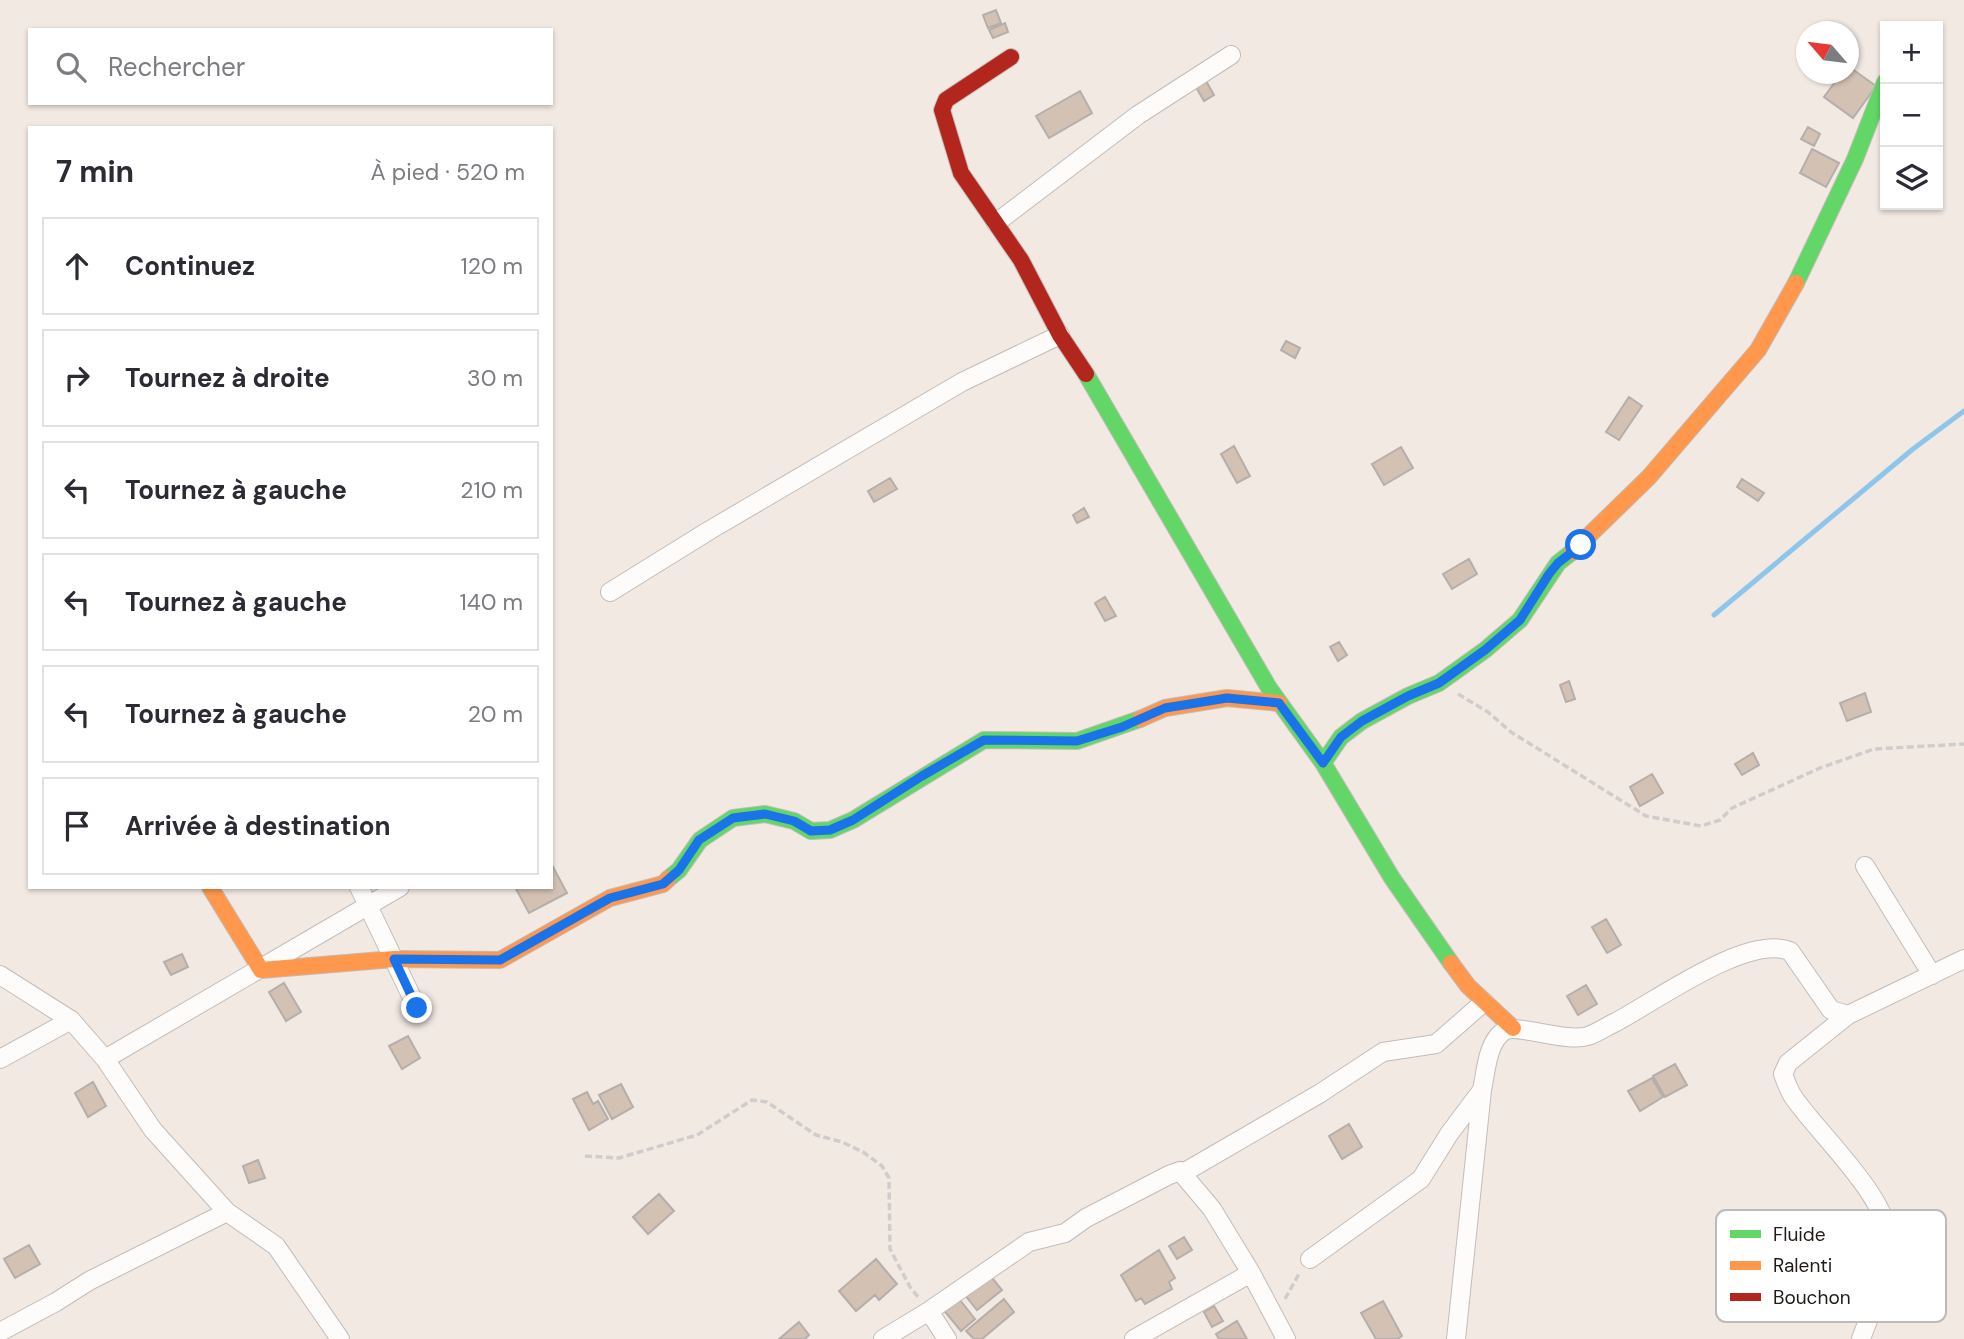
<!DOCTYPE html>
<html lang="fr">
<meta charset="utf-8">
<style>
body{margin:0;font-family:"DM Sans",sans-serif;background:#f7f7f7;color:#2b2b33}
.controls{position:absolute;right:21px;top:21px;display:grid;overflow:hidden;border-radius:0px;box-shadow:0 2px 5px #0004}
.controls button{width:63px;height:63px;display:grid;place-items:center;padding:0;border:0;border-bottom:2px solid #e1e1e2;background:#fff;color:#2b2b33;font:35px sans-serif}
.compass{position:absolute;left:1796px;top:21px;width:63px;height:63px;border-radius:50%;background:#fff;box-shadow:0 2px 5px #0004;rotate:298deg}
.stop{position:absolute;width:21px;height:21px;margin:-16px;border:5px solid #1a73e8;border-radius:50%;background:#fff}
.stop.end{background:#1a73e8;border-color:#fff;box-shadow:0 2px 7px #0008}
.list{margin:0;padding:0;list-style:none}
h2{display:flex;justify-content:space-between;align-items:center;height:91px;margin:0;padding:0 28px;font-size:30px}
h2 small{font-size:23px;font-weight:400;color:#7c7c81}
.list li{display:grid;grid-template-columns:46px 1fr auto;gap:21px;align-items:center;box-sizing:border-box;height:98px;margin:0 14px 14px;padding:0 14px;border:2px solid #e1e1e2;border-radius:0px}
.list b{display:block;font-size:26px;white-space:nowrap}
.list em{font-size:23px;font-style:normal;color:#7c7c81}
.icon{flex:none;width:38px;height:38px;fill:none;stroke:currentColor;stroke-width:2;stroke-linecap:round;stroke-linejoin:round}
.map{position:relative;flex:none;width:1964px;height:1339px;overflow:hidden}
.search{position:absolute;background:#fff;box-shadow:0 2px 5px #0004;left:28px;top:28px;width:525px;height:77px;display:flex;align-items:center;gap:18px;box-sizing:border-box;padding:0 24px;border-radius:0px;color:#7c7c81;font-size:26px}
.panel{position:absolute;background:#fff;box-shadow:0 2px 5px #0004;left:28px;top:126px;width:525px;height:763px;border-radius:0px}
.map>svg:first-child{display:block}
</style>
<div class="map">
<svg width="1964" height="1339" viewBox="0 0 1964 1339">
<rect width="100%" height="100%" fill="#f2e9e3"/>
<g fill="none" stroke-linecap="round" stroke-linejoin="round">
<path stroke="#8dc5eb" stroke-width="5" d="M1714 615 1913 449 1964 411"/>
</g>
<path fill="#d3c1b4" stroke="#b5aeaa" stroke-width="2" d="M996 10 1001 23 988 28 983 15Z
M1005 23 1008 32 993 38 989 30Z
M1848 66 1876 86 1853 118 1824 97 1841 74H1848Z
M1206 81 1214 95 1204 101 1196 87Z
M1080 91 1092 113 1049 138 1036 116Z
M1808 127 1820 134 1814 146 1801 139Z
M1812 149 1839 163 1826 187 1800 173Z
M1286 341 1300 348 1295 358 1281 350Z
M1629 397 1642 406 1619 440 1606 432Z
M1234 446 1250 476 1237 483 1221 454Z
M1401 447 1413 468 1384 485 1372 464Z
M890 478 897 489 874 502 868 491Z
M1742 479 1764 493 1758 501 1737 487Z
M1084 508 1089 517 1077 523 1073 515Z
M1469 559 1477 574 1452 589 1443 574Z
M1105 597 1116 616 1105 621 1095 603Z
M1339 642 1347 655 1338 661 1330 647Z
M1569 681 1575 699 1566 702 1560 685Z
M1865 693 1871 712 1847 721 1840 703Z
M1753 753 1759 765 1742 775 1735 764Z
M1652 774 1663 793 1640 806 1630 787Z
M552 865 567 893 529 913 515 887H551Z
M1606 919 1621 945 1607 953 1592 927Z
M182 954 188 967 171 975 164 962Z
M284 983 301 1012 286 1021 269 992Z
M1586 985 1597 1004 1578 1015 1567 996Z
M408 1036 420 1058 402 1069 389 1046Z
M1675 1064 1687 1085 1665 1097 1653 1076Z
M1652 1078 1663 1097 1640 1111 1628 1091Z
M93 1082 106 1106 88 1117 75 1093Z
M621 1084 633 1107 612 1119 599 1095Z
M587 1092 593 1104 598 1101 608 1119 589 1130 573 1099Z
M1349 1124 1362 1147 1342 1159 1329 1136Z
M258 1160 265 1178 249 1183 243 1166Z
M659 1194 674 1211 648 1234 633 1217Z
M1184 1237 1192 1250 1177 1259 1169 1246Z
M29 1245 40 1264 15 1278 4 1259Z
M1159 1250 1175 1278 1169 1282 1172 1289 1145 1304 1141 1298 1136 1301 1121 1275Z
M876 1259 897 1284 879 1300 875 1295 856 1311 839 1291Z
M989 1274 1002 1290 977 1310 965 1295Z
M956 1295 975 1319 961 1331 941 1307Z
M1004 1299 1014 1312 982 1339H974L966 1331Z
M1383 1301 1402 1336 1397 1339H1376L1361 1313Z
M1214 1306 1223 1321 1212 1327 1204 1312Z
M1237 1321 1247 1339H1219L1216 1334Z
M799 1322 809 1335 805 1339H779Z"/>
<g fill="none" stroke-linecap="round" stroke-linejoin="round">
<g stroke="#c3bcb7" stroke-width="20">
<path id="street" d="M996 223 1138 115 1231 55
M610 592 710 530 962 382 1060 335
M1865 866 1932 975
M359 887 417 1008
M0 975 71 1020 105 1059 153 1130 227 1212 276 1246 340 1339
M1848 1015 1788 1063 1783 1074C1786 1082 1789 1091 1794 1098 1822 1138 1888 1196 1891 1246 1892 1270 1869 1315 1861 1339
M0 1059 71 1020
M105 1059 400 887
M1183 1173 1319 1094 1383 1052 1436 1044 1484 1002
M1310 1259 1421 1179 1449 1134 1482 1090
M929 1311 947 1339
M0 1332 56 1302 89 1281 227 1212
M883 1339 929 1311 1029 1242 1065 1233 1086 1218 1169 1175 1180 1171 1212 1209 1251 1273 1286 1339
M1134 1339 1251 1273
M1456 1339 1482 1090C1486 1072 1487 1042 1504 1031 1516 1023 1565 1043 1588 1036 1597 1033 1607 1026 1616 1022 1656 1001 1747 934 1790 951L1831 1010 1848 1015 1964 959"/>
</g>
<g stroke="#c3bcb7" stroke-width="18">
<path id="fast" d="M1796 283 1855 159 1885 82
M1086 374 1269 688 1323 763 1392 878 1451 963
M1323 763 1341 737 1362 721 1408 696 1439 683 1485 650 1520 620 1558 563 1572 552
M668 879 679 870 700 840 733 818 765 814 794 821 811 831 830 830 853 820 984 740 1077 741 1140 719"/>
</g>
<g stroke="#c3bcb7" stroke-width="18">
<path id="slow" d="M1572 552 1649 477 1758 350 1796 283
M1140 719 1165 708 1227 698 1279 703
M210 887 261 970 394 959 500 960 610 898 663 884 668 879
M1451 963 1468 986 1513 1028"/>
</g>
<g stroke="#c3bcb7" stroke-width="18">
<path id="jam" d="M1011 57 946 100 942 110 961 173 1021 260 1060 335 1086 374"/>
</g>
<path stroke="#cfcccb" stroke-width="3.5" stroke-dasharray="7 3.5" stroke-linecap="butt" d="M1458 694 1488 712 1511 732 1646 816 1701 826 1720 820 1732 808 1820 768 1874 749 1964 744
M585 1156 619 1158 697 1135 752 1100 767 1102 816 1135 842 1142 863 1152 882 1166 889 1178 890 1249 910 1287 919 1298
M1285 1299 1300 1272"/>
<use href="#street" stroke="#fdfcfb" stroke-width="18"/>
<use href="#fast" stroke="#63d668" stroke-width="16"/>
<use href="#slow" stroke="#ff974d" stroke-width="16"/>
<use href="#jam" stroke="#b3261e" stroke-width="16"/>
</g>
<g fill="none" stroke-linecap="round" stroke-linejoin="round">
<path stroke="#1a73e8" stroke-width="9" d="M417 1008 394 959 500 960 610 898 663 884 679 870 699 840 733 818 765 814 794 821 811 831 830 830 853 820 922 776 984 740 1077 741 1122 727 1165 708 1227 698 1279 703 1323 763 1341 737 1362 721 1408 696 1439 683 1485 650 1520 620 1549 574 1558 563 1581 545"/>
</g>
<rect x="1716" y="1210" width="230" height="112" rx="10" fill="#fff" stroke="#bcbbb9" stroke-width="2"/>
<rect x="1730" y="1230" width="31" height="8" fill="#63d668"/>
<rect x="1730" y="1261" width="31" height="9" fill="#ff974d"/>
<rect x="1730" y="1293" width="31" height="8" fill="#b3261e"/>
<g font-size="19" fill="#201b17">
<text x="1773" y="1241">Fluide</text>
<text x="1773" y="1272">Ralenti</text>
<text x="1773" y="1304">Bouchon</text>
</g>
</svg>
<div class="controls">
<button>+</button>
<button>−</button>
<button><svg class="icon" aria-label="layers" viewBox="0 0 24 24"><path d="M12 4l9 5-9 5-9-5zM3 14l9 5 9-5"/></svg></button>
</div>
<svg class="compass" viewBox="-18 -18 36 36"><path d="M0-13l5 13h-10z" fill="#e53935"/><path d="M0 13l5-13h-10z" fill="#7c7c81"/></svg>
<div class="stop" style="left:1581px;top:545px"></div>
<div class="stop end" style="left:417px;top:1008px"></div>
<div class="search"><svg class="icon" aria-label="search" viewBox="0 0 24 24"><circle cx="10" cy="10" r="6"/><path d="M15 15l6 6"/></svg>Rechercher</div>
<section class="panel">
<h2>7 min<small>À pied · 520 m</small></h2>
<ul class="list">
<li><svg class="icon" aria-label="ahead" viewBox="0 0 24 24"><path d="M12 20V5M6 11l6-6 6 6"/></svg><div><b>Continuez</b></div><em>120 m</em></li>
<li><svg class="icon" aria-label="right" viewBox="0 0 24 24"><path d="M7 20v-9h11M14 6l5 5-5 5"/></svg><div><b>Tournez à droite</b></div><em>30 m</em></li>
<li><svg class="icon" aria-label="left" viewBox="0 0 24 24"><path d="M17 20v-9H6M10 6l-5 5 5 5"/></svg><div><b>Tournez à gauche</b></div><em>210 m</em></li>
<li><svg class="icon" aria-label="left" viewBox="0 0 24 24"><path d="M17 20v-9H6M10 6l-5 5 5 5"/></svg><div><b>Tournez à gauche</b></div><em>140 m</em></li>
<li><svg class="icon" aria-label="left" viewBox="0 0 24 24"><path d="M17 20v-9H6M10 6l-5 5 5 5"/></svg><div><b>Tournez à gauche</b></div><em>20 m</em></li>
<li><svg class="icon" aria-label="arrive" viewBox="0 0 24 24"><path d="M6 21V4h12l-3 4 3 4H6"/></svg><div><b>Arrivée à destination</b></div></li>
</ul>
</section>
</div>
